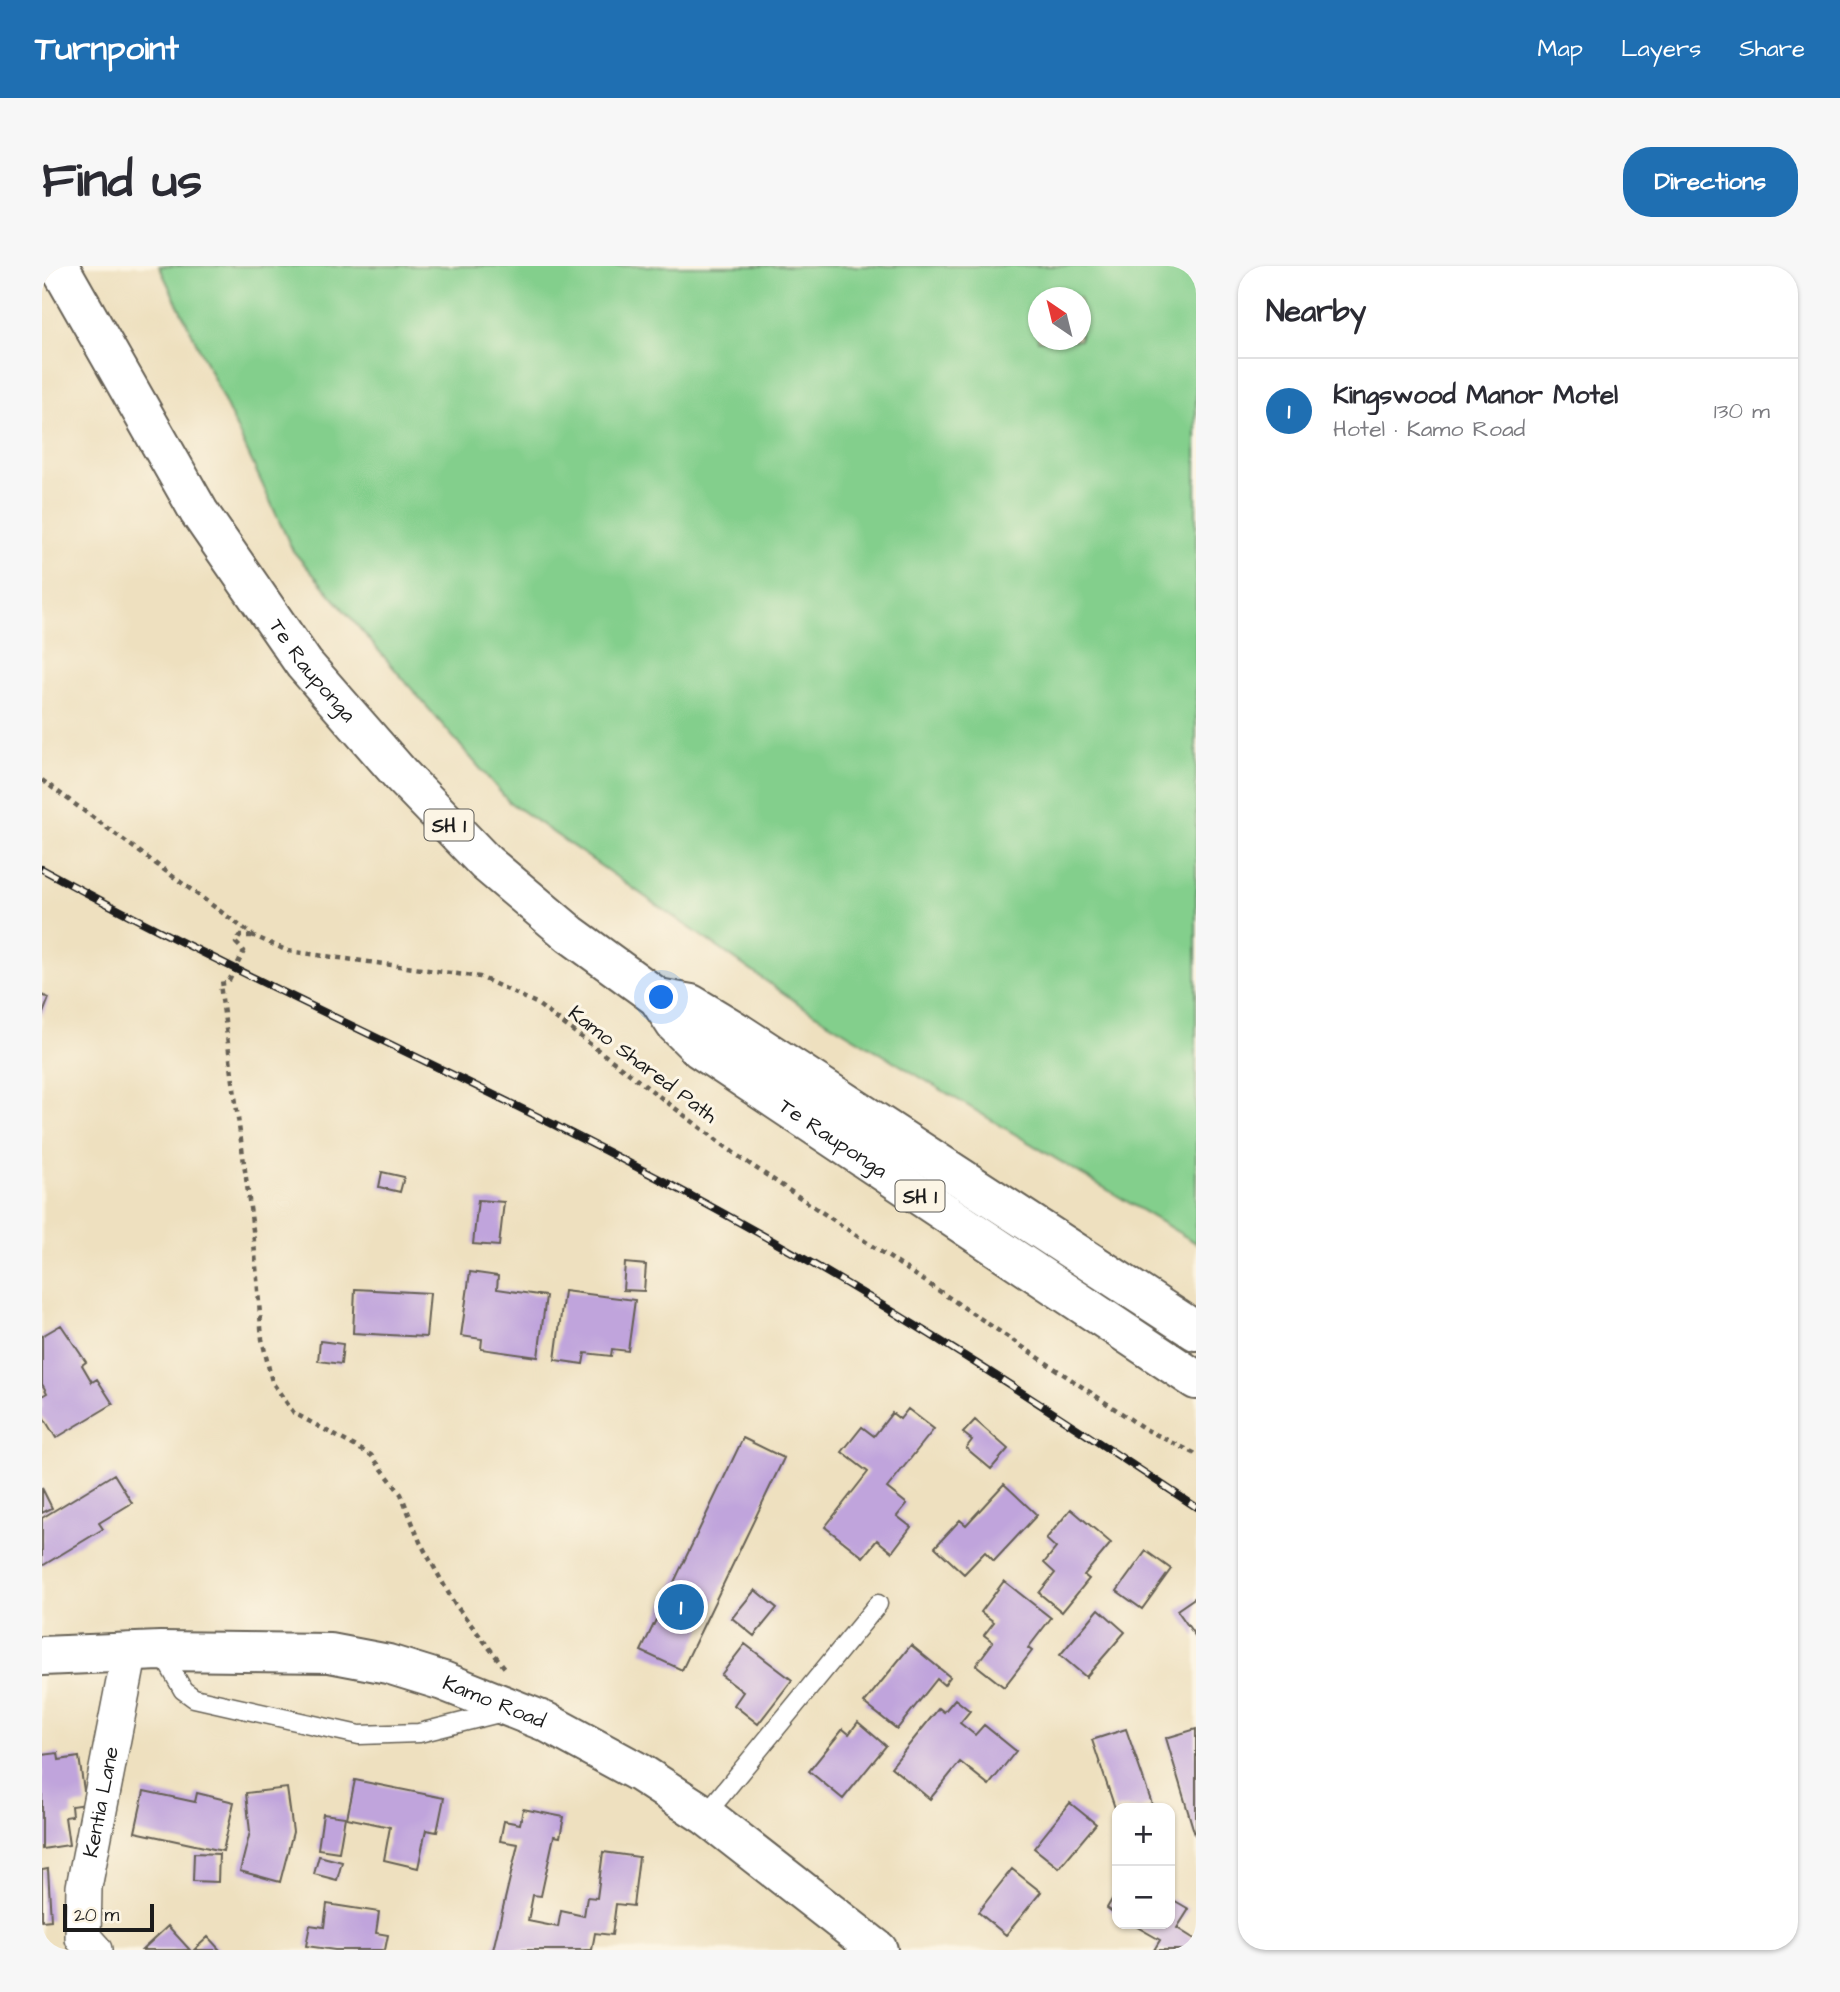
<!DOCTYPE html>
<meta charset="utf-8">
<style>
body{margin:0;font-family:"Architects Daughter",sans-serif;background:#f7f7f7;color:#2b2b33}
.controls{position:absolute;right:21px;bottom:21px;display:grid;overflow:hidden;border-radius:14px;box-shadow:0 2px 5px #0004}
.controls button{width:63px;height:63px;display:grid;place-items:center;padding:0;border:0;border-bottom:2px solid #e1e1e2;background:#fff;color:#2b2b33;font:35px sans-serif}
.compass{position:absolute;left:986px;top:21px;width:63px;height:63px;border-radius:50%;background:#fff;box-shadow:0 2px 5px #0004;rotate:325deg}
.scale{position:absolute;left:21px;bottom:18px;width:91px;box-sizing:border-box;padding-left:7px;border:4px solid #1c1c1c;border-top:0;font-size:19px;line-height:24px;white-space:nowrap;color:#1c1c1c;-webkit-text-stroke:5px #fcf5e5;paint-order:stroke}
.you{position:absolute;left:620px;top:732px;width:24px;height:24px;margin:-18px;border:5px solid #fff;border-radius:50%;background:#1a73e8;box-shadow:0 0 0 10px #1a73e833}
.badge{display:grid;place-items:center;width:46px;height:46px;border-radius:50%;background:#1f6fb2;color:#fff;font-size:23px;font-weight:700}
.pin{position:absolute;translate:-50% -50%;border:4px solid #fff;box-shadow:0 2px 7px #0006}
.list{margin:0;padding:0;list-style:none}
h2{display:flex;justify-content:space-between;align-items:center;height:91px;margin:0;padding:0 28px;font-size:30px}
h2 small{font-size:23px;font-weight:400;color:#7c7c81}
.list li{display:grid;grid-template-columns:46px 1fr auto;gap:21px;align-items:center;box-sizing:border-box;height:105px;padding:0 28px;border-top:2px solid #e1e1e2}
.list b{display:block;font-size:26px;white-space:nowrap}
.list p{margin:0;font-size:23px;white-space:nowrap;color:#7c7c81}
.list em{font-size:23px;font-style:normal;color:#7c7c81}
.map{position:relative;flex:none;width:1154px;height:1684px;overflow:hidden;border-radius:28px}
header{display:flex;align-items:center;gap:42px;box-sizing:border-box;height:98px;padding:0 35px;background:#1f6fb2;color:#fff}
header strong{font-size:33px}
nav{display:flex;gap:38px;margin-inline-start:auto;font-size:24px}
.intro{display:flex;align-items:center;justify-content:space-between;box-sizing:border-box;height:168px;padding:0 42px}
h1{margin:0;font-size:49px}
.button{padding:18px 32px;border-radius:28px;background:#1f6fb2;color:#fff;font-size:24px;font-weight:700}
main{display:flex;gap:42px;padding:0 42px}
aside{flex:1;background:#fff;border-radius:28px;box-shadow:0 2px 5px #0004}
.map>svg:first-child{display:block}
</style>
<header>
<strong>Turnpoint</strong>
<nav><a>Map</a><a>Layers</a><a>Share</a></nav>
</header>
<div class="intro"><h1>Find us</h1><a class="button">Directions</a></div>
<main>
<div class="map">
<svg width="1154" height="1684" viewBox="0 0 1154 1684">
<rect width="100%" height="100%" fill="#fcf5e5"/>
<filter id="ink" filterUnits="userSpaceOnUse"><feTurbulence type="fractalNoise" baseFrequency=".0143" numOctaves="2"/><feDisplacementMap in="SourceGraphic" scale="14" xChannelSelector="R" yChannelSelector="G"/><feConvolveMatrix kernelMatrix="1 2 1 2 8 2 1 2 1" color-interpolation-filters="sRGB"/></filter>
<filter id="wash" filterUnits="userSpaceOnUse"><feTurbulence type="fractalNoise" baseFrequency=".00686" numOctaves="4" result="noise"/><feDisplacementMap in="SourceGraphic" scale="28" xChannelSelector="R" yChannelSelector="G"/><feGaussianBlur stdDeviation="1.57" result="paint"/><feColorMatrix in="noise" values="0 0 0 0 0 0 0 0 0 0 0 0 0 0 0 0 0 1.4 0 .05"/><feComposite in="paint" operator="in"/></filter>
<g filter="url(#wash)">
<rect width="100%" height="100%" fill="#eee0bf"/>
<path fill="#83cf8c" stroke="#507654" stroke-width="2" fill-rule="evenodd" d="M117 0H1154V977L760 740 467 536 251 285 170 109ZM996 32H1038V74H996Z"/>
<g id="blocks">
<path fill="#c0a4dc" d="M0 729 7 732 0 750Z
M340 906 362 911 358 926 337 921Z
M436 934 462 936 457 980 431 978Z
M583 997 604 999 602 1025 581 1024Z
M428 1006 456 1010 455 1023 504 1030 496 1091 439 1083 440 1073 419 1070Z
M313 1023 388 1027 384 1071 311 1067Z
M522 1025 593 1034 586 1085 570 1083 569 1090 543 1087 541 1098 513 1094Z
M19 1059 44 1096 40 1099 50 1116 55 1113 71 1138 14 1172 0 1149V1130L5 1127 0 1118V1070Z
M278 1075 301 1078 299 1098 276 1095Z
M866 1143 892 1163 845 1222 865 1238 855 1250 869 1261 850 1286 835 1274 821 1291 783 1261 826 1206 800 1186 820 1161 832 1170 850 1147 858 1153Z
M933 1154 966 1183 949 1203 924 1182 930 1174 921 1167Z
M701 1172 742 1192 640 1404 599 1385Z
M72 1208 90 1237 57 1257 61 1263 0 1300V1252Z
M962 1218 995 1249 952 1295 943 1286 922 1308 893 1281 918 1254 924 1259Z
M0 1222 10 1242 0 1247Z
M1029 1243 1069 1277 1042 1309 1047 1313 1020 1346 997 1327 1013 1307 1002 1297 1014 1282 1004 1273Z
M1104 1285 1129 1303 1100 1343 1075 1325Z
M962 1315 1009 1352 986 1382 990 1385 962 1421 934 1399 951 1376 942 1369 952 1356 939 1346Z
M713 1324 735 1342 712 1370 690 1352Z
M1154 1331V1371L1135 1344Z
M1057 1343 1083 1366 1044 1411 1018 1389Z
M703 1378 750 1414 716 1458 692 1439 701 1426 679 1409Z
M869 1379 908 1411 902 1419 895 1413 855 1463 822 1437Z
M913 1433 928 1445 918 1457 933 1469 942 1459 974 1485 947 1519 918 1496 888 1533 849 1501 897 1442 902 1446Z
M816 1456 844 1480 801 1533 767 1505 801 1463 807 1468Z
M1084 1463 1110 1538 1098 1542H1075V1548L1050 1474Z
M1154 1463V1569H1153L1124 1472Z
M16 1487 17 1494 37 1491 44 1538 29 1540 30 1550 23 1551 27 1579 0 1583V1489Z
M313 1514 402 1532 395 1566 384 1564 376 1602 342 1594 348 1561 305 1552Z
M245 1522 251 1566 238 1616 198 1605 208 1566 204 1527Z
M102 1525 153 1536 155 1527 192 1536 181 1585 93 1566Z
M1028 1537 1054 1558 1017 1602 992 1582Z
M481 1543 522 1551 518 1571 512 1570 499 1630 491 1629 486 1655 516 1661 519 1645 542 1650 545 1631 555 1632 561 1586 597 1591 591 1640 574 1638 570 1669 553 1667 550 1684H451L476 1578 458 1575 462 1555 478 1558Z
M281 1548 303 1551 297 1586 276 1583Z
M152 1587 177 1588 176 1616 151 1615Z
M277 1590 300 1596 295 1614 272 1608Z
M6 1603 9 1654 0 1655V1604Z
M970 1603 999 1626 964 1669 936 1646Z
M1075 1625V1649L1065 1642Z
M1128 1632 1147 1643 1135 1662 1154 1674V1684H1112L1118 1674 1090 1658H1128Z
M285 1638 337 1646 334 1667 346 1669 343 1684H293L264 1680 268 1659 282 1661Z
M126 1660 148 1684H100Z
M166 1671 178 1684H152Z"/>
</g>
</g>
<g filter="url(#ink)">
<use href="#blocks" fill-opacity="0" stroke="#666155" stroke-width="2"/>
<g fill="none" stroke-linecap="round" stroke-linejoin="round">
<g stroke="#666155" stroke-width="21">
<path id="lane" d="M119 1385 141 1424 152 1432 317 1469 377 1467 461 1446
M663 1549 836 1338"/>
</g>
<g stroke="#666155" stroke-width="38">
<g id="street">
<path id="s1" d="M52 1684 41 1672 42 1621 88 1385"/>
</g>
</g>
<g stroke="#666155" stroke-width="42">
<g id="secondary">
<path id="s2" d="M0 1390 118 1385 288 1387 346 1398 401 1415 504 1456 598 1507 663 1549 836 1684"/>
</g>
</g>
<g stroke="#666155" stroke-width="42">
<g id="highway">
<path id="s3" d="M17 0 157 246 262 398 359 509 444 597 528 668 616 732 633 758 658 783 1154 1114"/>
<path d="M616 732 649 738 697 767 1154 1065"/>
</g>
</g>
<path stroke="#666155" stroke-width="4.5" stroke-dasharray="5 5" stroke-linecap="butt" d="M0 514 212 670 246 685 438 711 494 737 696 890 1103 1163 1154 1188
M210 670H198L194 677 202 685 186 717 178 718 211 964 220 1073 230 1116 252 1147 329 1189 359 1228 378 1276 412 1337 463 1402"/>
<use href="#lane" stroke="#fff" stroke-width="18"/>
<use href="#street" stroke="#fff" stroke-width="35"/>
<use href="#secondary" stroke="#fff" stroke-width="38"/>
<use href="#highway" stroke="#fff" stroke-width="38"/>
<g stroke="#1c1c1c" stroke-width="8">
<path id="rail" d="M0 603C231 729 474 831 704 960 859 1046 1007 1143 1154 1241"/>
</g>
<use href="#rail" stroke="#fcf5e5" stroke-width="5" stroke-dasharray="16" stroke-linecap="butt"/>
</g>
</g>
<g text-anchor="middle" stroke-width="6" stroke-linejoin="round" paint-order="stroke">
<g fill="#fcf5e5" stroke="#5f5d58" stroke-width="2">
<rect x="382.5" y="543.5" width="49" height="31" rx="5"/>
<rect x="853.5" y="914.5" width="49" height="31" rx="5"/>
</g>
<g font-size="19" font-weight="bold" fill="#1c1c1c">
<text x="407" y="566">SH 1</text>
<text x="878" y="937">SH 1</text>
</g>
<g font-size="21" fill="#1c1c1c" stroke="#fcf5e5">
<text dy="7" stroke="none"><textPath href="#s3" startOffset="478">Te Rauponga</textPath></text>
<text transform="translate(601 798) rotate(37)" y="7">Kamo Shared Path</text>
<text dy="7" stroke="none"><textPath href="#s3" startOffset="1183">Te Rauponga</textPath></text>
<text dy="7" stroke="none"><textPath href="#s2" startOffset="460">Kamo Road</textPath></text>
<text dy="7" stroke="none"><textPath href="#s1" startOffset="154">Kentia Lane</textPath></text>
</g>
</g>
</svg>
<div class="controls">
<button>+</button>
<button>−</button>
</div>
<svg class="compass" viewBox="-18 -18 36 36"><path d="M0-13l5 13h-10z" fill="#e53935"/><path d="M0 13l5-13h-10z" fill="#7c7c81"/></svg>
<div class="scale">20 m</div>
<div class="you"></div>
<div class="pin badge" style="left:639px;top:1341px">1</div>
</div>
<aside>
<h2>Nearby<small></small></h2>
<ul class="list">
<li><span class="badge">1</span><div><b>Kingswood Manor Motel</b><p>Hotel · Kamo Road</p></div><em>130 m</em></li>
</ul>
</aside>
</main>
